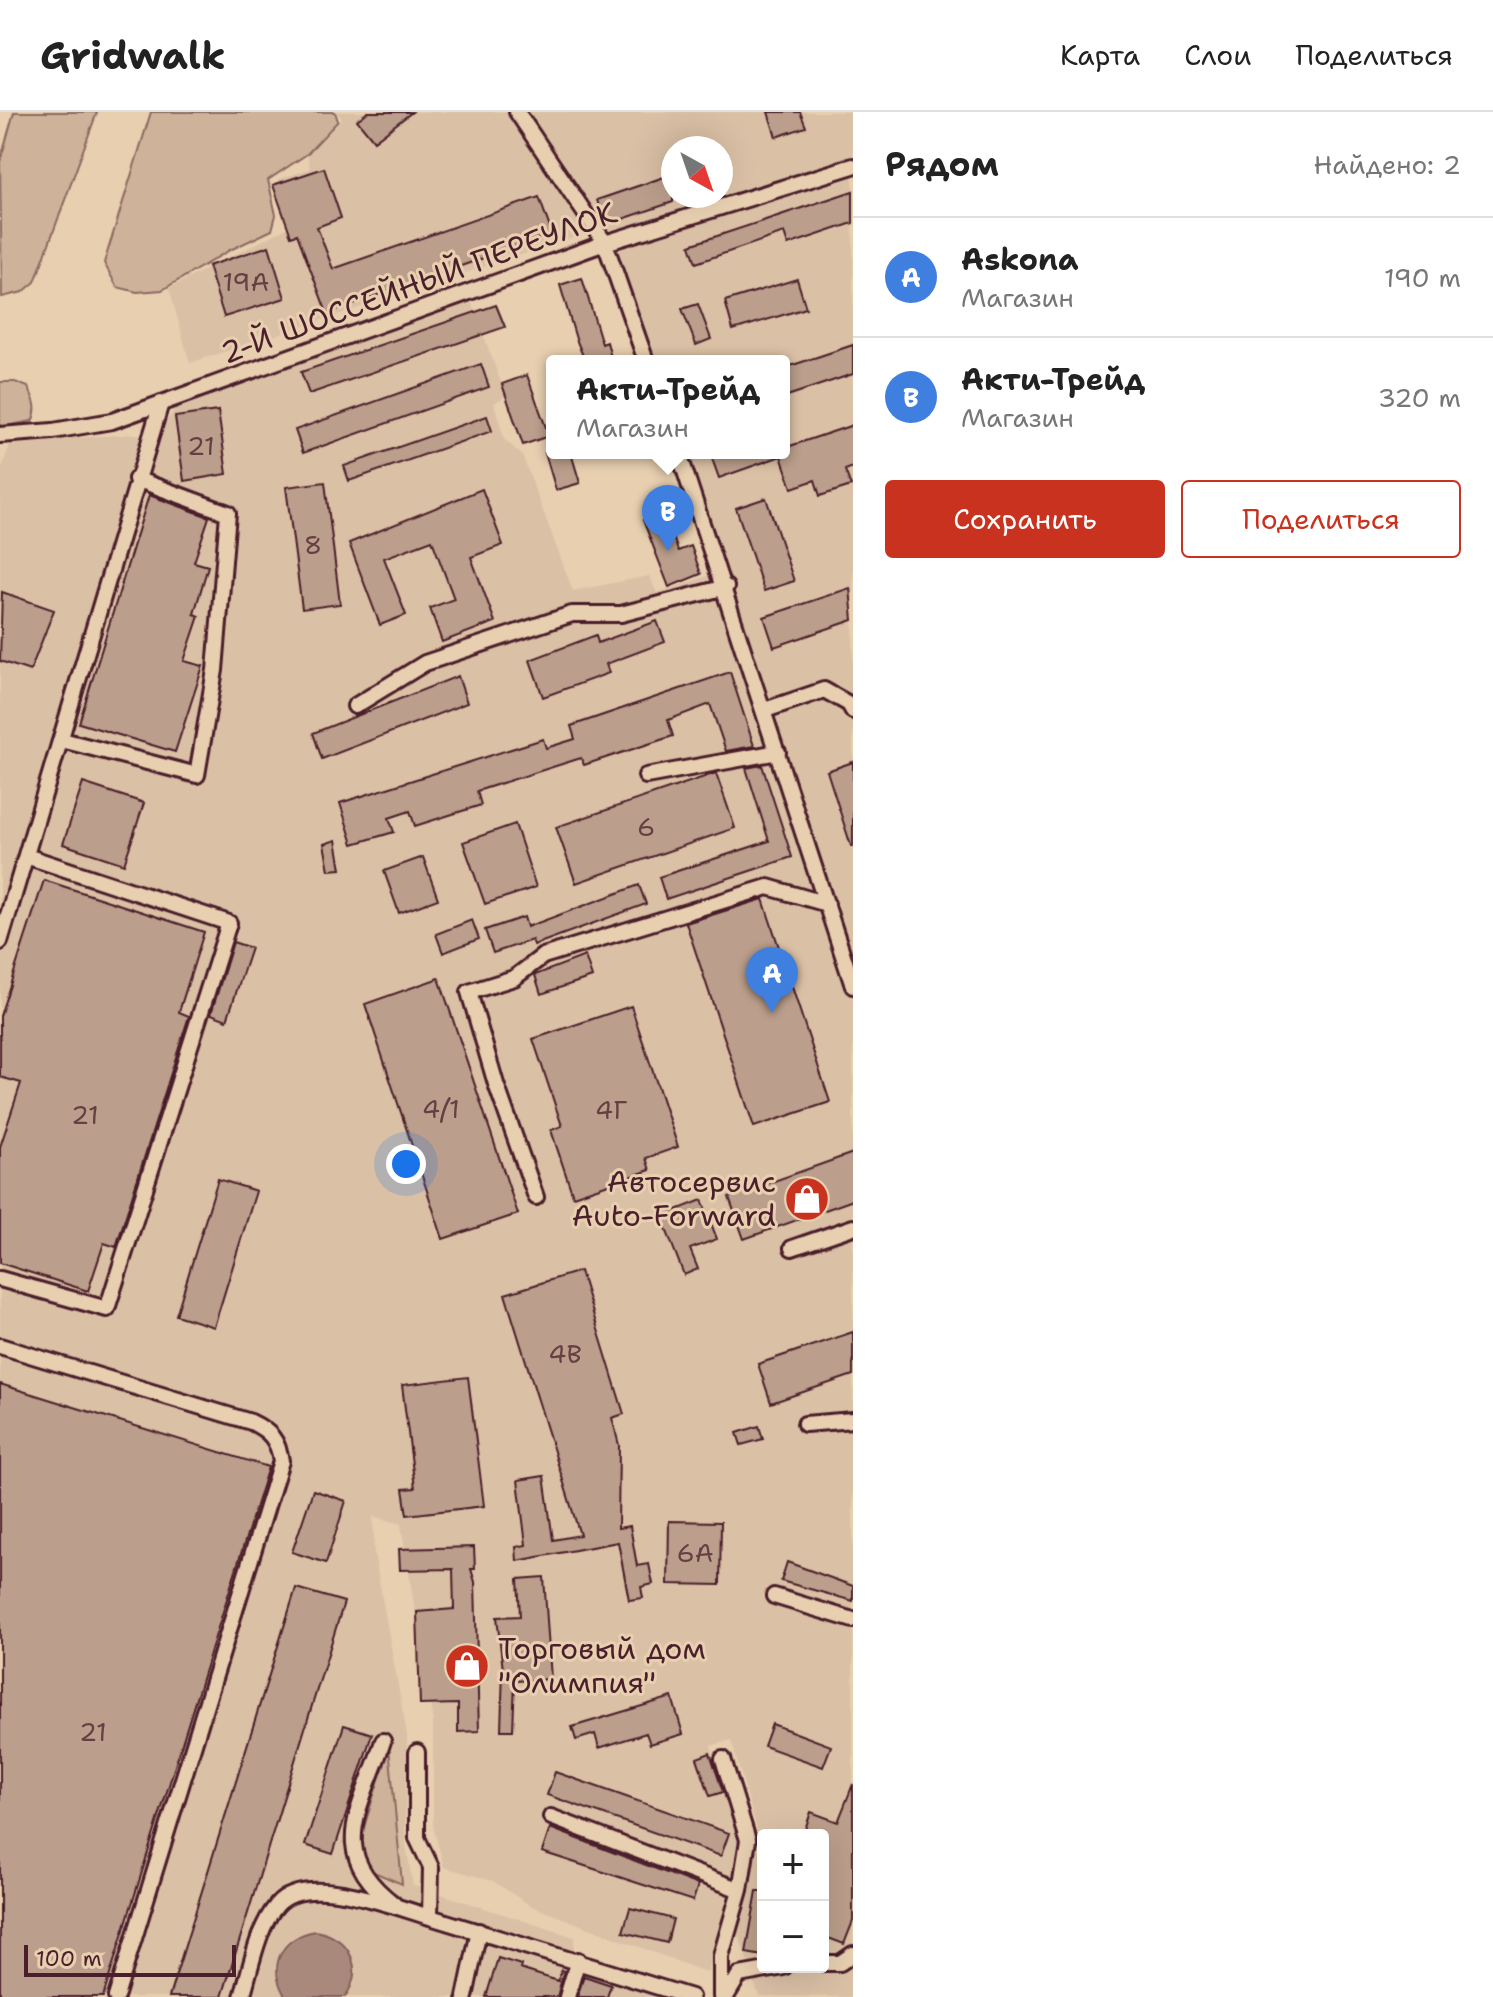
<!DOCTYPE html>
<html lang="ru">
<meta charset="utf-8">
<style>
body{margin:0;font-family:"Shantell Sans",sans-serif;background:#f2f2f2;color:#222}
.controls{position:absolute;right:24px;bottom:24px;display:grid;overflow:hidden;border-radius:8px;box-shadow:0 8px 32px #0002}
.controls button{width:72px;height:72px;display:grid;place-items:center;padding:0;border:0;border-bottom:2px solid #e0e0e0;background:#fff;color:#222;font:40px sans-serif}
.compass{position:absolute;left:661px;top:24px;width:72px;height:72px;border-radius:50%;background:#fff;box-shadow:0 8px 32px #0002;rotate:140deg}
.scale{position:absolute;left:24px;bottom:20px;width:212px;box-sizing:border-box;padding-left:8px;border:4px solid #4a1f2b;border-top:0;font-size:22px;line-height:28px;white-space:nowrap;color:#4a1f2b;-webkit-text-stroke:6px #e7cfb0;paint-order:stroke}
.you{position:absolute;left:406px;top:1052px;width:28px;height:28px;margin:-20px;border:6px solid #fff;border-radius:50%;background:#1a73e8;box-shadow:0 0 0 12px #1a73e833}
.badge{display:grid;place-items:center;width:52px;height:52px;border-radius:50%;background:#c8321e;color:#fff;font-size:26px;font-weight:700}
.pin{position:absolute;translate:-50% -66px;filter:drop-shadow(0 2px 4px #0008)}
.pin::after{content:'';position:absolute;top:42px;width:28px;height:24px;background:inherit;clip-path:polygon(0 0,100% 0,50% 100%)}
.popup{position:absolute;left:546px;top:243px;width:244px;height:104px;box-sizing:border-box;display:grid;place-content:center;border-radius:8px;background:#fff;filter:drop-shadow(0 2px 6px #0005);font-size:26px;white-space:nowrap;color:#767676}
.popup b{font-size:30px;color:#222}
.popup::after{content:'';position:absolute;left:50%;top:100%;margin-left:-16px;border:16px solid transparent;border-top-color:#fff}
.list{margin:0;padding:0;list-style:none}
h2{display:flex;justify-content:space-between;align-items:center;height:104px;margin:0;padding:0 32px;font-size:34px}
h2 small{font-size:26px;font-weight:400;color:#767676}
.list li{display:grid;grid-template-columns:52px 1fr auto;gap:24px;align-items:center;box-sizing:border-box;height:120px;padding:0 32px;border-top:2px solid #e0e0e0}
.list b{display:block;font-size:30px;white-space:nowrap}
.list p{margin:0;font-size:26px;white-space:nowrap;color:#767676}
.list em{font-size:26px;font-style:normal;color:#767676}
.actions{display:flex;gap:16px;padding:24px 32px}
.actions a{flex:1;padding:18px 0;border:2px solid #c8321e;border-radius:8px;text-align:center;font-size:28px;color:#c8321e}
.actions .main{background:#c8321e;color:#fff}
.map{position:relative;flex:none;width:853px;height:1885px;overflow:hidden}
header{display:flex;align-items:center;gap:48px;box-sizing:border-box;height:112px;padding:0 40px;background:#fff;border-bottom:2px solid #e0e0e0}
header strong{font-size:38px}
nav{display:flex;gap:44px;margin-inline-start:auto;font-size:28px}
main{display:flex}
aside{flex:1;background:#fff}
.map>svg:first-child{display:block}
</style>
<header>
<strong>Gridwalk</strong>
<nav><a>Карта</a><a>Слои</a><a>Поделиться</a></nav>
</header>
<main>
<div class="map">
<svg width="853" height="1885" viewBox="0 0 853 1885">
<rect width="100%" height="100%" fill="#e7cfb0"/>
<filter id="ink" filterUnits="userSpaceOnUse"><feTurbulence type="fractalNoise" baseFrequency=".0125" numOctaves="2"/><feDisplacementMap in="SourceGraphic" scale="16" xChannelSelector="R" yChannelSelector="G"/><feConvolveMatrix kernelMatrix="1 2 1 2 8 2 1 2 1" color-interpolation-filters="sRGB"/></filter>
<g filter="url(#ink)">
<path fill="#dac0a5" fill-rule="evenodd" d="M336 0H853V1885L759 1884 738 1820 760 1727 731 1628 711 1634 740 1730 708 1861 531 1794 493 1769 444 1755 433 1714V1609L401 1412 373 1404 374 1441 407 1623 405 1728 413 1773 574 1825V1850L663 1885H0V361L11 330 136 322 155 326 177 294 471 190 506 284 494 291 504 327 522 343 573 479 649 464 657 481 720 460 679 341H784V249H646L597 118 190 251 169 176 291 114 279 67 310 57 308 43 342 7ZM673 36H721V84H673ZM763 1723H823V1855H763Z"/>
<path fill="#ceb39a" stroke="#8c6962" stroke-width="2" d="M14 0H97L35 170 23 180 2 185 0 50Z
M151 0H335L338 9 307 42 268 68 276 103 272 118 230 138 162 178 137 180 117 175 104 151Z
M0 270H15L28 275C34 287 39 297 32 309L0 315Z
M389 1634 402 1772 369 1758 360 1733 361 1725Z"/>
<path fill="#a9897b" stroke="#835f5b" stroke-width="2" d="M316 1819C350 1826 365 1856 345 1885H286C266 1855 281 1824 316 1819Z"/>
<path fill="#bb9e8b" stroke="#4a1f2b" stroke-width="2" d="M368 0H412L374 29 357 8Z
M768 0H800L806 15 776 25Z
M324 56 341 106 317 115 333 157 539 85 552 122 327 201 297 122 291 124 273 73Z
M673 62V90L605 113 597 88Z
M853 79V111L788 133 784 121 696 151 690 133Z
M269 134 285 186 224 205 208 154Z
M582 166 602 232 607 230 612 249H585L576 227 560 173Z
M797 167 806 196 733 218 725 189Z
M698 192 711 227 696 233 682 197Z
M496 193 505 215 309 282 301 260Z
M853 233V262L784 285V256Z
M481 252 489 275 303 341 295 318Z
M527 263 549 324 523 333 502 272Z
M218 299 227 362 184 369 175 305Z
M487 304 492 319 349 369 344 354Z
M853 313V355L845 358 851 374 820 384 815 368 792 376 781 344 719 366 710 341H784V336Z
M545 341H571L580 371 556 378Z
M325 370 340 492 302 497 286 375Z
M482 377 503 433 471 445 495 510 442 530 430 496 454 487 432 428 384 446 406 503 380 513 349 431Z
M149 383 209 405 194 450 208 454 194 502 199 504 184 549 203 554 175 640 79 611Z
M766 386 794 469 764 479 736 396Z
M664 400 678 439 691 434 701 462 669 475 643 408Z
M850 476 853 508 774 535 764 505Z
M2 480 54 498 30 559 0 549Z
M657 509 665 530 606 552 609 561 543 585 530 548 596 523 598 531Z
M730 560 754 634 726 639 710 592 668 608 673 624 584 653 581 646 477 679 481 693 415 714 410 699 389 706 394 720 353 732 340 691 543 627 546 636 575 627 571 614Z
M458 564 467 591 322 647 313 621Z
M853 650V734H851L827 659Z
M762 653 792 745 666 787 659 765 769 729 746 656Z
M716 661 735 716 576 771 556 715Z
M83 671 144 691 124 752 63 732Z
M515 712 536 775 485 792 463 730Z
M336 728 341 757 329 758 324 732Z
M423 745 438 787 399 801 384 759Z
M44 768 204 820 179 900 189 904 116 1135 104 1131 88 1179 0 1151V1035L21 971 0 965V904Z
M639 773 646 792 534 833 532 828 493 841 485 818 524 805 527 815Z
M763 787 830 990 754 1015 686 811Z
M472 808 479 827 443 841 436 822Z
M233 830 251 836 227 908 211 902Z
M585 844 592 865 541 882 535 863Z
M439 866 518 1102 443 1127 365 892Z
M631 894 678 1035 646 1046 650 1058 573 1084 551 1018 562 1014 533 927Z
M853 1041V1088L744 1127 729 1085Z
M218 1067 256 1079 214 1215 176 1203Z
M702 1088 717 1127 690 1137 698 1157 684 1163 661 1104Z
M580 1159 624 1302 612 1306 619 1333 618 1416 630 1414 637 1454 649 1452 653 1472 641 1475 643 1486 629 1488 618 1430 517 1449 516 1435 526 1433 518 1368 544 1364 553 1428 580 1423 505 1182Z
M853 1220V1263L771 1291 758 1252Z
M468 1265 484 1394 407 1403 403 1377 415 1376 402 1273Z
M0 1272 268 1355 103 1885H0Z
M759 1314 763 1327 741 1333 737 1321Z
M313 1378 346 1389 326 1451 292 1440Z
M669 1409 721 1410 720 1473 668 1472Z
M474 1435 475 1457H471L475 1470 479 1619 458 1620V1592L420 1593 417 1500 454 1497 453 1457 400 1458 399 1437Z
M787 1450 853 1474V1489L781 1469Z
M544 1465 551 1567 515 1569 513 1618H501L503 1558 497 1505 520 1504 518 1467Z
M296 1476 344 1490 222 1885H169Z
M672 1585 683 1622 650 1632 646 1621 599 1636 595 1622 576 1628 572 1615Z
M772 1612 831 1634 823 1655 764 1634Z
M344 1613 372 1622 333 1742 305 1733Z
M710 1641 723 1680 710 1684 697 1646Z
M555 1660 729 1721 721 1744 547 1683Z
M853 1672V1809L844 1832 823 1824V1723H803L811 1700 838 1710Z
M550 1716 698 1773 693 1789 542 1740Z
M757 1779H763V1844L746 1841Z
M630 1796 673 1807 667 1831 623 1820Z
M498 1846 521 1853 520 1857 558 1869 561 1858 564 1859 557 1885H486Z
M584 1864 611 1873 607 1885H577Z"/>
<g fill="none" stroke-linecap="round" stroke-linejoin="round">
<g stroke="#4a1f2b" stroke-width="20">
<path id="minor" d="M517 0 605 131 646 249
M0 323 53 319 112 309 605 131 853 54
M679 341 853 874
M355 594 425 551 572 502H621L726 475
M765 598 824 578 849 592 853 599
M62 628 197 663 215 558 228 401 136 367
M646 664 778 640
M0 830 161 291
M536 1085 496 972 469 880 514 866 543 844 768 775 827 792
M792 1136 853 1115
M0 1167 107 1197 229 811 26 744
M0 1234 251 1310C270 1319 278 1328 281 1349L116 1885
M805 1312 853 1308
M774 1484 853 1508
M383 1629C361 1698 325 1740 394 1792
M417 1640V1726L431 1755 430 1805 691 1885
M551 1705 740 1778
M823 1851H840L853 1842
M242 1885C251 1856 257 1816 277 1793 306 1759 394 1795 430 1805
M465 1885 479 1819
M567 1885 578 1848
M721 1885V1844L740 1778 748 1728 723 1647
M726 1885 739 1863 784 1855"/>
</g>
<use href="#minor" stroke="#e7cfb0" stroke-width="14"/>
</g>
</g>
<defs>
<g id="shop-disc" transform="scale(2.3)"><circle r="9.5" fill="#c8321e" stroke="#e7cfb0"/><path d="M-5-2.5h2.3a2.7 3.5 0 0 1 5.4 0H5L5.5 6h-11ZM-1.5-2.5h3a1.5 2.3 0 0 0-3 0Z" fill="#fff"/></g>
</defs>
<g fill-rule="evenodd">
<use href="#shop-disc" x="807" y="1087"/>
<use href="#shop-disc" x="467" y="1554"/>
</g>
<g text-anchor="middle" stroke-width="6" stroke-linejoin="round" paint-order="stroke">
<g font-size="26" fill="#663f43">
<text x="246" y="179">19А</text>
<text x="201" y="343">21</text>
<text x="313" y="442">8</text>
<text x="646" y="724">6</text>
<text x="441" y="1006">4/1</text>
<text x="611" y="1007">4Г</text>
<text x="85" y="1012">21</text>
<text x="565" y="1251">4В</text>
<text x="695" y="1450">6А</text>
<text x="93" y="1629">21</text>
</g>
<g font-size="30" fill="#4a1f2b" stroke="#e7cfb0">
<text transform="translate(419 171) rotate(-20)" y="10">2-Й ШОССЕЙНЫЙ ПЕРЕУЛОК</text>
</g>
<g font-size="30" fill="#4a1f2b" stroke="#e7cfb0" text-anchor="end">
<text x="776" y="1080">Автосервис<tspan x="776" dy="34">Auto-Forward</tspan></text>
<text x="498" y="1547" text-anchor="start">Торговый дом<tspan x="498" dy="34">"Олимпия"</tspan></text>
</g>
</g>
</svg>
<div class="controls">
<button>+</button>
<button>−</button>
</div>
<svg class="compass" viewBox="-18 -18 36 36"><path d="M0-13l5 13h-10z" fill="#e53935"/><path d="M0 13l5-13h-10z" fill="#767676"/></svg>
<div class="scale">100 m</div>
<div class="you"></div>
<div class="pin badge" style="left:772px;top:901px;background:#3f7fe0">A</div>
<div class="pin badge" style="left:668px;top:439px;background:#3f7fe0">B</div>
<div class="popup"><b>Акти-Трейд</b>Магазин</div>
</div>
<aside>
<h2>Рядом<small>Найдено: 2</small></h2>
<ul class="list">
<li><span class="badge" style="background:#3f7fe0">A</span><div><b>Askona</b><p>Магазин</p></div><em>190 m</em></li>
<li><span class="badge" style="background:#3f7fe0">B</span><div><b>Акти-Трейд</b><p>Магазин</p></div><em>320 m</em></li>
</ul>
<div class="actions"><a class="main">Сохранить</a><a>Поделиться</a></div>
</aside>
</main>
